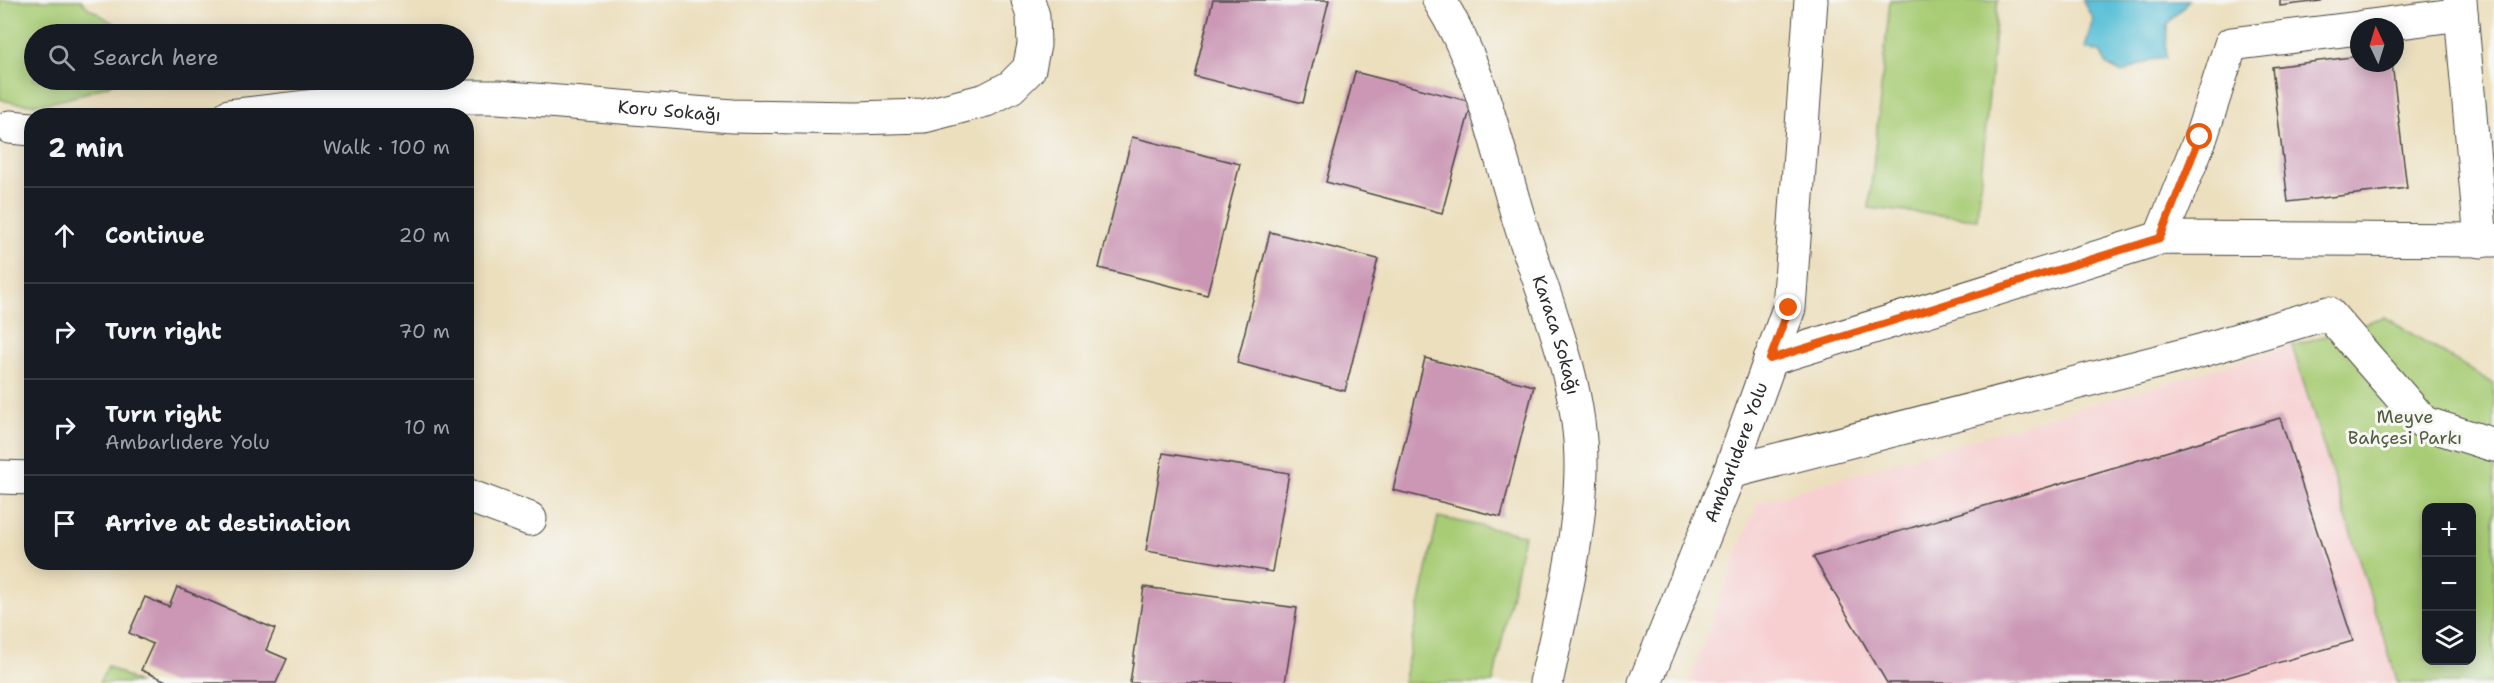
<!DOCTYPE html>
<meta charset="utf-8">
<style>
body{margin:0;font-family:"Shantell Sans",sans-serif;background:#242831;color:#f1f3f6}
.controls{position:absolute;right:18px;bottom:18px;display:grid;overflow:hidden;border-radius:12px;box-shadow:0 3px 15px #0003}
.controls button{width:54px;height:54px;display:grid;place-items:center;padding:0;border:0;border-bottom:2px solid #363941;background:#171b24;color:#f1f3f6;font:30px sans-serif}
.compass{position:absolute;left:2350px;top:18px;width:54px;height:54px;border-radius:50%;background:#171b24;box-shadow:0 3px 15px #0003;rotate:356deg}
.stop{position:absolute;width:18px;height:18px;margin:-14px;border:4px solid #ea580c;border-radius:50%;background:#fff}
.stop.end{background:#ea580c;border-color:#fff;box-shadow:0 2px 6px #0008}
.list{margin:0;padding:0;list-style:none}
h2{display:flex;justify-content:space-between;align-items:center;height:78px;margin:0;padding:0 24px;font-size:26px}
h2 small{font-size:20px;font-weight:400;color:#9ea1a6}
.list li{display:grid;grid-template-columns:39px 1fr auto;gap:18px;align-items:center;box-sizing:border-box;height:96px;padding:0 24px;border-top:2px solid #363941}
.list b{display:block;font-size:22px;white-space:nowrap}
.list p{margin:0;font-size:20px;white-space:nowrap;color:#9ea1a6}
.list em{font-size:20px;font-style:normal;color:#9ea1a6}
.icon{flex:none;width:33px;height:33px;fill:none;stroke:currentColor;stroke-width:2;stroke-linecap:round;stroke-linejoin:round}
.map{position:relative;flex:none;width:2494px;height:683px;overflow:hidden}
.search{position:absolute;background:#171b24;box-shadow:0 3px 15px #0003;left:24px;top:24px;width:450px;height:66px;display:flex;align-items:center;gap:15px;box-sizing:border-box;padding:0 21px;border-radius:33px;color:#9ea1a6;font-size:22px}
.panel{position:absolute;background:#171b24;box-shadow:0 3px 15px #0003;left:24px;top:108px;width:450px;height:462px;border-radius:24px}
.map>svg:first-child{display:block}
</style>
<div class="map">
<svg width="2494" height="683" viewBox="0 0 2494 683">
<rect width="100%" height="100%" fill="#f6f6f2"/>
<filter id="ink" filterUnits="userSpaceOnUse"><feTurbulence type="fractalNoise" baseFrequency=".0167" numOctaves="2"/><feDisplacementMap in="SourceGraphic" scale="12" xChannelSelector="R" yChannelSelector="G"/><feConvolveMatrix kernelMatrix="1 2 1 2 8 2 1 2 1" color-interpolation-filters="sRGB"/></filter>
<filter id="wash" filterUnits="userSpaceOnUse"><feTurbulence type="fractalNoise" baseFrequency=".008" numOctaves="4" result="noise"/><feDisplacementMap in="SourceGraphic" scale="24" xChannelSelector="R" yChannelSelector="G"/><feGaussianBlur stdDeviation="1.35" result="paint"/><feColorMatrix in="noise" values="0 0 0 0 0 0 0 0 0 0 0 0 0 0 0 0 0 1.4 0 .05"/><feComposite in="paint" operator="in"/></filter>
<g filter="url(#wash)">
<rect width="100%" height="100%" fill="#ecdfbe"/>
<path fill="#f7cfd1" d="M2292 346 2398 683H1689L1757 503Z"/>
<path fill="#a7cc75" stroke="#697c50" stroke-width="1.5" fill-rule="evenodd" d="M0 0H81L87 7 131 34H34V80H117L111 84C74 97 39 112 0 99Z
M1890 0H1998L1977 219 1869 208Z
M2384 317 2494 384V683H2398L2292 346ZM2426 508H2472V660H2426Z
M1438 517 1524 535 1493 683H1403Z
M108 666 138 683H99Z"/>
<path fill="#59c0d7" stroke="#427681" stroke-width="1.5" d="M2082 0H2189L2167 24 2166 58 2150 60 2122 73 2107 65 2100 52 2085 48 2093 19Z"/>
<g id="blocks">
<path fill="#cb97b5" d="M1213 0H1329L1303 103 1194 76Z
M2280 0H2320L2321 1 2280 6Z
M2359 56V63H2392L2407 188 2288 202 2272 67Z
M1355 72 1472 102 1442 213 1326 182Z
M1132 137 1240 164 1207 295 1099 268Z
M1270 232 1378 259 1345 391 1237 363Z
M1425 358 1534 386 1501 517 1393 490Z
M2280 418 2353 641 2208 683H1887L1813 557Z
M1163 453 1289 473 1272 572 1146 551Z
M177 587 275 629 266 650 287 659 276 683H171L141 670 153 644 129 633 145 597 169 607Z
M1144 587 1297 608 1285 683H1130Z"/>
</g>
</g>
<g filter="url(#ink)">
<use href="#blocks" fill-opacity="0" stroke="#484641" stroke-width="1.5"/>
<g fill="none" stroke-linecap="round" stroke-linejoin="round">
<g stroke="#484641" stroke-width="35">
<g id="minor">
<path id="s1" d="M1439 0C1482 68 1497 150 1521 226 1546 304 1582 384 1581 468 1580 541 1561 612 1546 683"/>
<path d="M2460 0 2481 241"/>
<path d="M2363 27 2461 14"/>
<path id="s2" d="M229 116 393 97H498L732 116 856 118 924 116 986 100 1011 87 1029 69 1034 45 1033 16 1028 0"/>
<path d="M10 127 32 129"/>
<path d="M2160 238 2201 137 2231 44 2359 28"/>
<path d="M1770 359 2160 238 2494 240"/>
<path d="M1730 472 2200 351 2328 313 2424 423 2494 445"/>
<path d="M0 477 32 478"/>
<path d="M466 495 530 519"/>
<path id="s3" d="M1645 683 1730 472 1789 308 1811 0"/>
</g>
</g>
<use href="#minor" stroke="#fff" stroke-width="33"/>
</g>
</g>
<g fill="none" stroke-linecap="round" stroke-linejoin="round" filter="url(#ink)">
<path stroke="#ea580c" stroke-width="8" d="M1789 308 1770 359 2160 238 2200 137"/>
</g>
<g text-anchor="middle" stroke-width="6" stroke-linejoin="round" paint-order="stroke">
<g font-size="18" fill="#2b2b2b" stroke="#f6f6f2">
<text dy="6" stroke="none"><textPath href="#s2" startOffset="442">Koru Sokağı</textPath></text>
<text dy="6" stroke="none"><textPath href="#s1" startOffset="356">Karaca Sokağı</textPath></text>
<text dy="6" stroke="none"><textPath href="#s3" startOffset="248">Ambarlıdere Yolu</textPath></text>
</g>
<g font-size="18" fill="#505b41" stroke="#f6f6f2">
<text x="2405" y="423">Meyve<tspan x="2405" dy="21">Bahçesi Parkı</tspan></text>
</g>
</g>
</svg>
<div class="controls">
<button>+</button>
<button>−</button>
<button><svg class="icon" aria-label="layers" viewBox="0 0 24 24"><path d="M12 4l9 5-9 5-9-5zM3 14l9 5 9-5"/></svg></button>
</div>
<svg class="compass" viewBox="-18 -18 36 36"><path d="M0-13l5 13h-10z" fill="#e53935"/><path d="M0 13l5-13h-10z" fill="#9ea1a6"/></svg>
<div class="stop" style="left:2200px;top:137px"></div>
<div class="stop end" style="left:1789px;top:308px"></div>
<div class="search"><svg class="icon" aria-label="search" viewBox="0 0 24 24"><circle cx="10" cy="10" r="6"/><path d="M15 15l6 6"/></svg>Search here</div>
<section class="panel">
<h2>2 min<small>Walk · 100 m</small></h2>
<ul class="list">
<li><svg class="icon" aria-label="ahead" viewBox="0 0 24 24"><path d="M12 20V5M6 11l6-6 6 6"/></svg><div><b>Continue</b></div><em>20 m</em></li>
<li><svg class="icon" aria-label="right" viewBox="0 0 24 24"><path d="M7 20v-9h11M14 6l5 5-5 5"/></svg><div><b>Turn right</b></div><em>70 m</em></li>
<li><svg class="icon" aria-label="right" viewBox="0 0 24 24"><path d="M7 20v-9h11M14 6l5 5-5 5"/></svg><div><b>Turn right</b><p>Ambarlıdere Yolu</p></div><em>10 m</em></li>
<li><svg class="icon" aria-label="arrive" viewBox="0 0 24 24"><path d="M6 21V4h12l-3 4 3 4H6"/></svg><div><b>Arrive at destination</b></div></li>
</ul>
</section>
</div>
